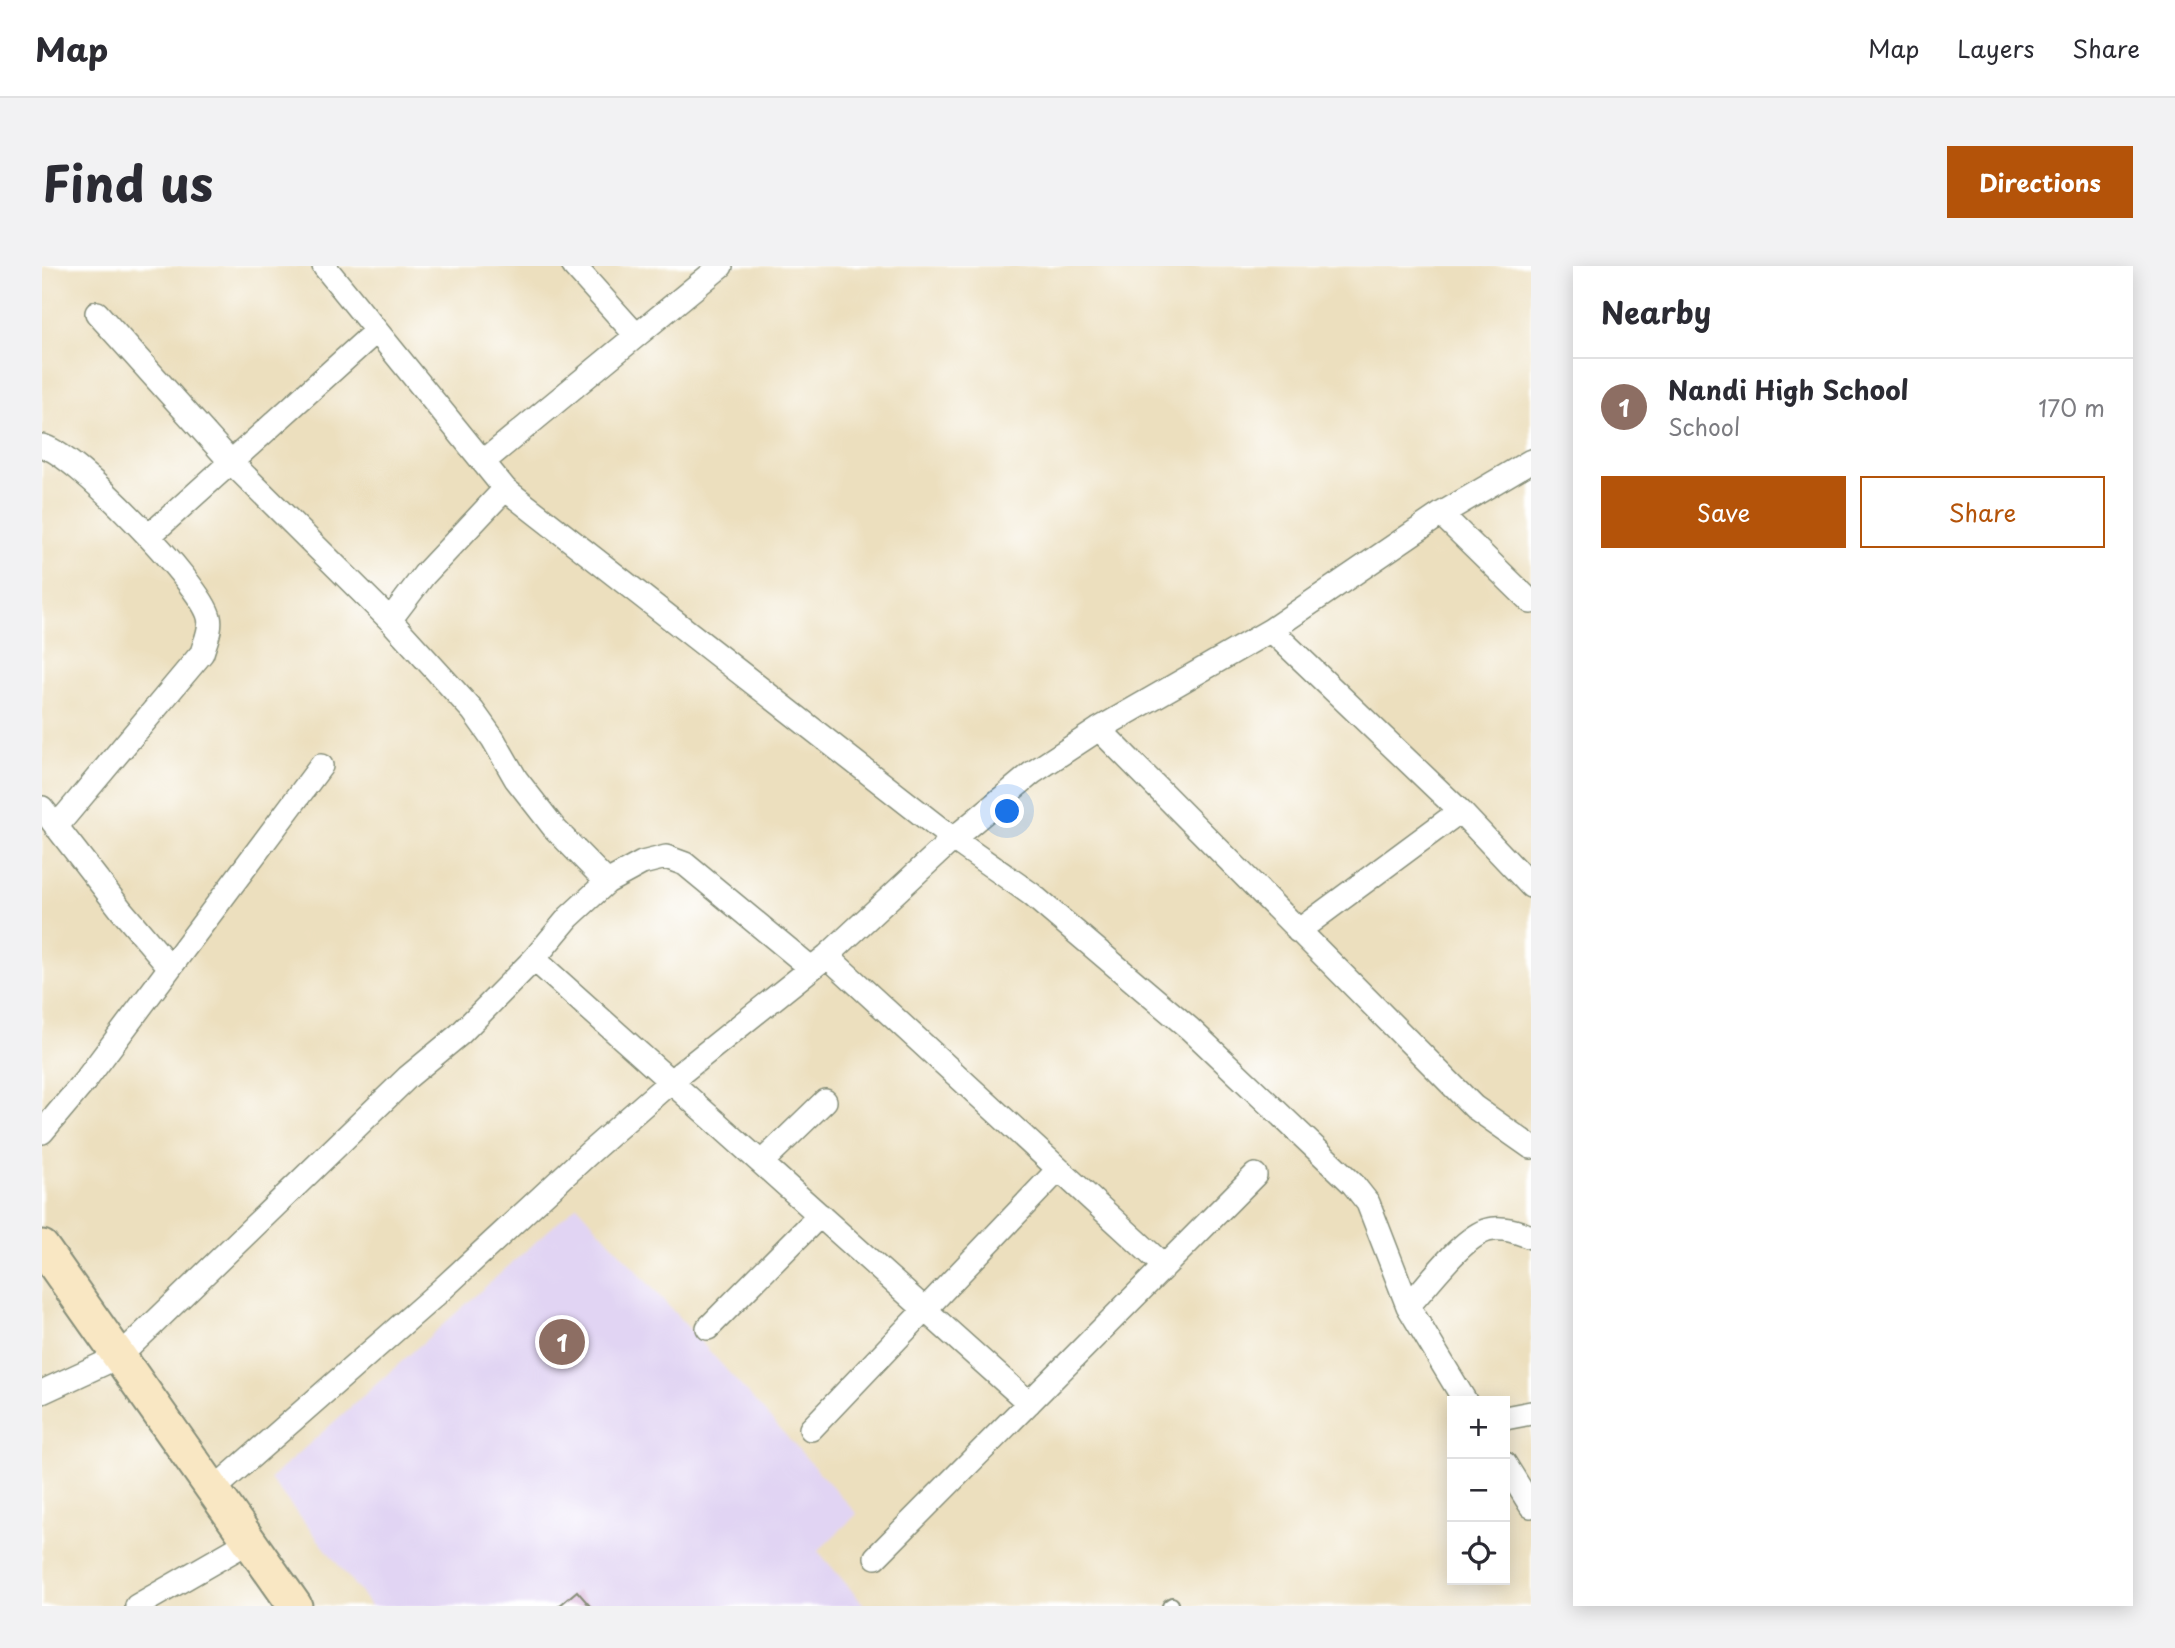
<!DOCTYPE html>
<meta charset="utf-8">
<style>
body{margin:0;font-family:"Playpen Sans",sans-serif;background:#f2f2f3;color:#2b2b33}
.controls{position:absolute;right:21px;bottom:21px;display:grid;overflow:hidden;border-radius:0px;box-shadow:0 4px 18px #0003}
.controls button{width:63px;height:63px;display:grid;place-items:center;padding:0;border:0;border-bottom:2px solid #e1e1e2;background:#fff;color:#2b2b33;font:35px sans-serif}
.you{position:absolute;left:966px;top:546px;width:24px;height:24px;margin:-18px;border:5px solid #fff;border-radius:50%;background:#1a73e8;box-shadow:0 0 0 10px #1a73e833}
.badge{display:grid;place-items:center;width:46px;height:46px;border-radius:50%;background:#b45309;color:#fff;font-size:23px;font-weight:700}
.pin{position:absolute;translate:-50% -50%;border:4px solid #fff;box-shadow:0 2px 7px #0006}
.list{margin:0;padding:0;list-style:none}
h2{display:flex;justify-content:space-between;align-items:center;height:91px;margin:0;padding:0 28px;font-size:30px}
h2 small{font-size:23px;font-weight:400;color:#7c7c81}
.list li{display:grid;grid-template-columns:46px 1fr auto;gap:21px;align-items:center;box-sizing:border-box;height:98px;padding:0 28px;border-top:2px solid #e1e1e2}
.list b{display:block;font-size:26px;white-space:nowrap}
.list p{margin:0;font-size:23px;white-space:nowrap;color:#7c7c81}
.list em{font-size:23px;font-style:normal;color:#7c7c81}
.actions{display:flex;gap:14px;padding:21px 28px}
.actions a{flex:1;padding:16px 0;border:2px solid #b45309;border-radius:0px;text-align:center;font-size:24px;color:#b45309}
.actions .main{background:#b45309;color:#fff}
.icon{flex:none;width:38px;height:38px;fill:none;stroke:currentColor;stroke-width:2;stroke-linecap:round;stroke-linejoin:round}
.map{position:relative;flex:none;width:1489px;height:1340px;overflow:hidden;border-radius:0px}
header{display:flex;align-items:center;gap:42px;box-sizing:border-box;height:98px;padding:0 35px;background:#fff;border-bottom:2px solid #e1e1e2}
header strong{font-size:33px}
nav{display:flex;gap:38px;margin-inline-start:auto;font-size:24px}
.intro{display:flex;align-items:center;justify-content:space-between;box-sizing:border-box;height:168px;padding:0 42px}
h1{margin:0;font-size:49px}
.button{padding:18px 32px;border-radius:0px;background:#b45309;color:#fff;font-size:24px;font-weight:700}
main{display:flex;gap:42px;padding:0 42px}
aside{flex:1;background:#fff;border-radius:0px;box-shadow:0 4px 18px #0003}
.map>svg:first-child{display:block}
</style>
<header>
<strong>Map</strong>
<nav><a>Map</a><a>Layers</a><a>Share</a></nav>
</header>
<div class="intro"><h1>Find us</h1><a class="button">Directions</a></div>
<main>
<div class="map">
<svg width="1489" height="1340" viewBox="0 0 1489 1340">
<rect width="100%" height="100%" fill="#fff"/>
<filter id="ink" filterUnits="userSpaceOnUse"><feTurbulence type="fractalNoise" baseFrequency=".0143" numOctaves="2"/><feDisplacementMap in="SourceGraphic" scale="14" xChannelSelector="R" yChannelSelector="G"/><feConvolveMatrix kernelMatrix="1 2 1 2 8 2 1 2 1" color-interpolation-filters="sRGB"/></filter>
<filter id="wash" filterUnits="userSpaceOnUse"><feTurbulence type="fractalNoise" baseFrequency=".00686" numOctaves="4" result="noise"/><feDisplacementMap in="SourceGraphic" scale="28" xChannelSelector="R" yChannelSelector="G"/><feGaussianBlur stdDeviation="1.57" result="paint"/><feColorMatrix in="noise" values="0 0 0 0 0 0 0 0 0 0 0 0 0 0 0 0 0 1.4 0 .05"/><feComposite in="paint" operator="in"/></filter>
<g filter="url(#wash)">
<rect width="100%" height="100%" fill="#ecdfbe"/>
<path fill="#e1d4f3" d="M535 939 815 1248 776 1285 823 1340H548L535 1325 517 1340H329L228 1213Z"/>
<g id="blocks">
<path fill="#d8b1d8" d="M535 1325 548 1340H517Z"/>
</g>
</g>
<g filter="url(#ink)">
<use href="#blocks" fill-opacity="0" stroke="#868e79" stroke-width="2"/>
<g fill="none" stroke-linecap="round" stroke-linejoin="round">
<g stroke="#868e79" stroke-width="16">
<path id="lane" d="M1127 1340 1130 1338"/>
</g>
<g stroke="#868e79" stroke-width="26">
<path id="street" d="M282 0 463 223 911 573 989 628 1148 763 1311 918 1326 937 1366 1040 1423 1135
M532 0 594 69
M55 47 189 196 348 354 431 445 451 473 474 513 513 563 565 616
M0 180C32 186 159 318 167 351 170 362 163 376 160 387L14 561
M441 196 679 0
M1399 248 1489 336
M107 270 333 66
M348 354 382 309 463 223
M1229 364 1418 545 1489 620
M1057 463 1432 841 1489 881
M0 542 80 645 127 700
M1256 665 1418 545
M785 690 1122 1000
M492 693 987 1137
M0 866 43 815 279 500
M720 896 783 835
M1366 1040C1386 1019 1420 971 1446 964 1461 960 1476 966 1489 971
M666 1062 778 949
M0 1126 78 1090 366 811 418 768 492 693 527 651 565 616 600 597 624 591 643 598 769 702
M1463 1152 1489 1147
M769 1163 1016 904
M1463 1198 1489 1240
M170 1225 398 1025 546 888 629 815 785 690 911 573 990 507 1057 463 1229 364 1399 248 1489 195
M834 1291 1213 909
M95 1340 206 1276"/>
</g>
<g stroke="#868e79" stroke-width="37">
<path id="secondary" d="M0 981 253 1340"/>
</g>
<use href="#lane" stroke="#fff" stroke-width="12"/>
<use href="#street" stroke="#fff" stroke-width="23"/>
<use href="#secondary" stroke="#f9e7c3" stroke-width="33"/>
</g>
</g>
</svg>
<div class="controls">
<button>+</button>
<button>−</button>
<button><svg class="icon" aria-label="locate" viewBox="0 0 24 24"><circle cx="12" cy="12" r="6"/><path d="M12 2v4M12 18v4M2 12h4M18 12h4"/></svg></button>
</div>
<div class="you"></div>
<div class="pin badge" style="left:520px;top:1076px;background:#8d6e63">1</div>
</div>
<aside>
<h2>Nearby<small></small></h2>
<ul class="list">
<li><span class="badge" style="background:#8d6e63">1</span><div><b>Nandi High School</b><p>School</p></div><em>170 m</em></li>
</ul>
<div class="actions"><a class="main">Save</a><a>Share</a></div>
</aside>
</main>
